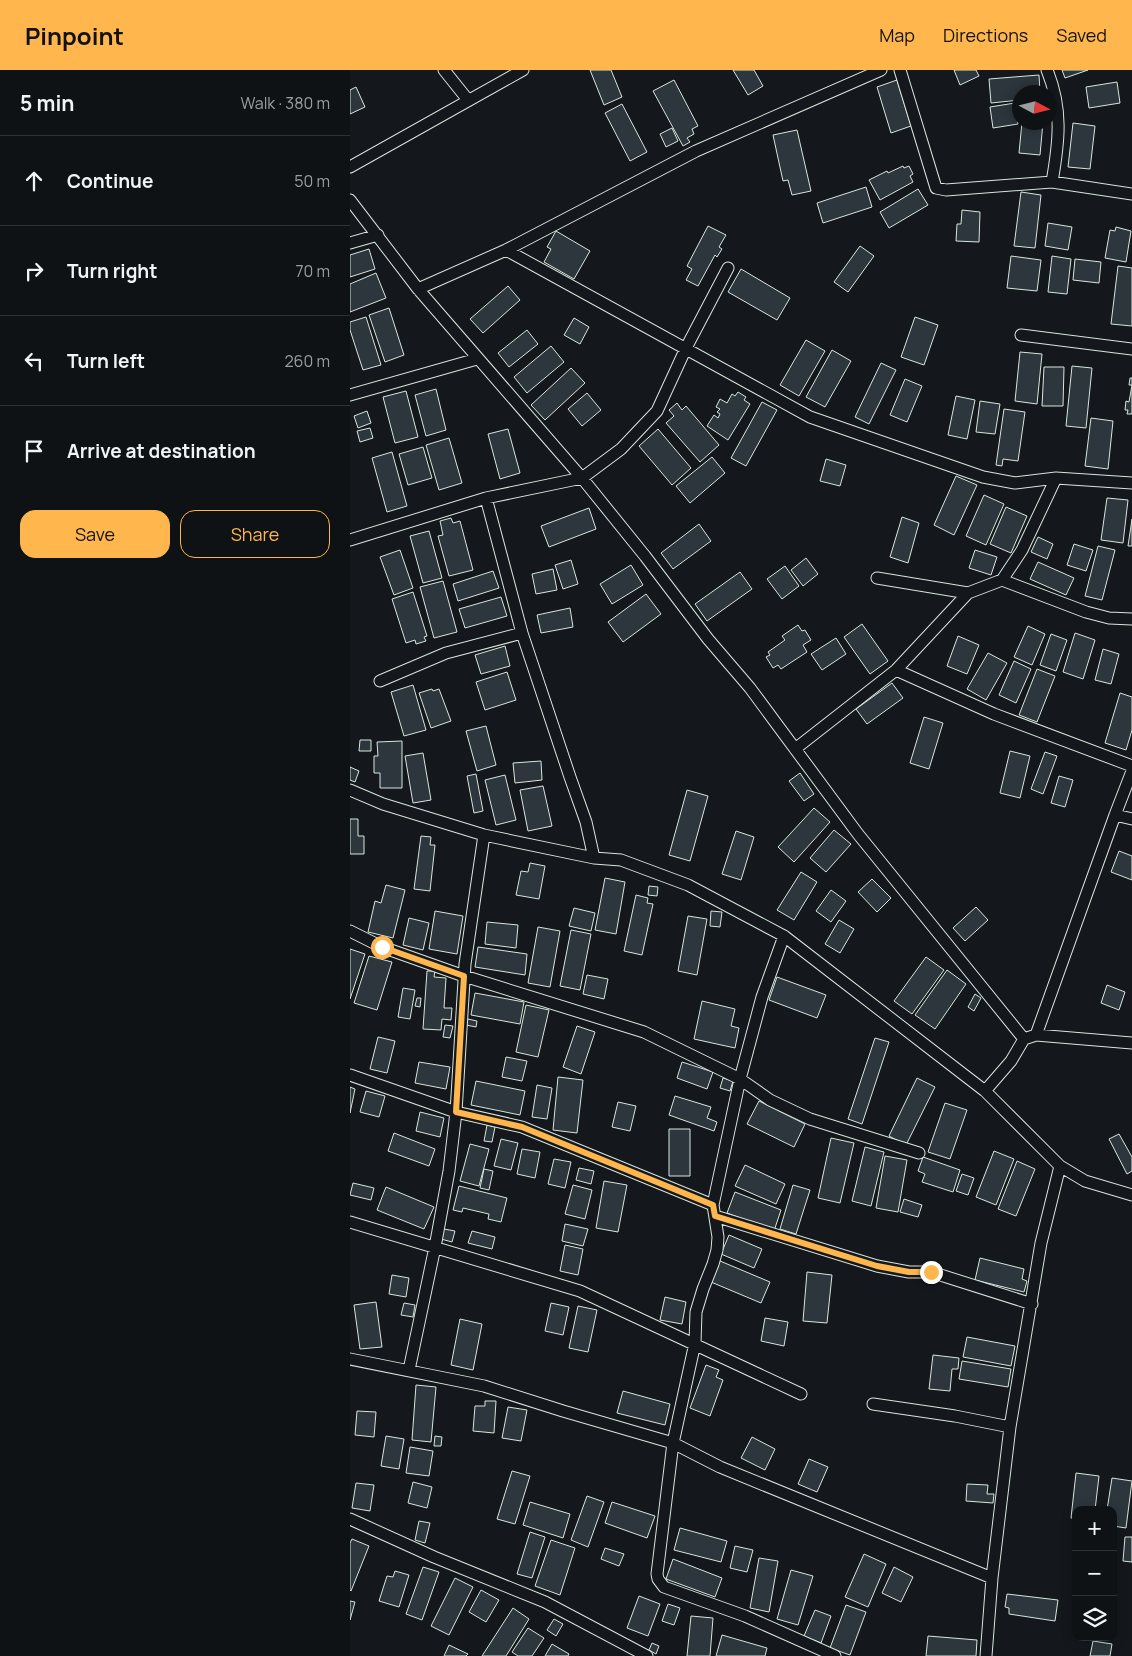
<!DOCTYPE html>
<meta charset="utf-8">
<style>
body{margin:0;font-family:Manrope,sans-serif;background:#181b1e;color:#f1f3f6}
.controls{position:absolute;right:15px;bottom:15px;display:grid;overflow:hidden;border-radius:10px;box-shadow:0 2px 12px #0003}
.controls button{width:45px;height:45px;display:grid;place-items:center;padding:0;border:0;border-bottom:1px solid #2f3234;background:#0f1215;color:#f1f3f6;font:25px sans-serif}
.compass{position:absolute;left:662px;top:15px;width:45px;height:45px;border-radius:50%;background:#0f1215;box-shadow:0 2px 12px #0003;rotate:97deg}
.stop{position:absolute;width:15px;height:15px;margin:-11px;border:4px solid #ffb74d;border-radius:50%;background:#fff}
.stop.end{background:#ffb74d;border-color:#fff;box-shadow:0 1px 5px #0008}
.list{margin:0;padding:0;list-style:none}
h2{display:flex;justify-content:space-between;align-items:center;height:65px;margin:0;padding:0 20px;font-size:21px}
h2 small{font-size:16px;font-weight:400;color:#9b9ea0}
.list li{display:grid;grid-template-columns:32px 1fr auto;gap:15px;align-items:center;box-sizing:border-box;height:90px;padding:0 20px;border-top:1px solid #2f3234}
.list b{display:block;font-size:19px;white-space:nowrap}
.list em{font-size:16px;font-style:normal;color:#9b9ea0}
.actions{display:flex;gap:10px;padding:15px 20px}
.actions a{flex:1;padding:11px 0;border:1px solid #ffb74d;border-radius:15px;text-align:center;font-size:18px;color:#ffb74d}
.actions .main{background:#ffb74d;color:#111}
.icon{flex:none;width:28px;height:28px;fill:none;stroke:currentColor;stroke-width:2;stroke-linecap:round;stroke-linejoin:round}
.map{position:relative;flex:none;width:782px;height:1586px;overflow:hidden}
header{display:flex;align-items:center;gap:30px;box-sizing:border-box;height:70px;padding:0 25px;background:#ffb74d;color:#111}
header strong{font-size:24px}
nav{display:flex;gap:28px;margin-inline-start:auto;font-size:18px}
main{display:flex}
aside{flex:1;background:#0f1215}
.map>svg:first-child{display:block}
</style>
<header>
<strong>Pinpoint</strong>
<nav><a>Map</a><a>Directions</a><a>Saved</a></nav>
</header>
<main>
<aside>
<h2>5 min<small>Walk · 380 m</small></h2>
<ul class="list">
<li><svg class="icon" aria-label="ahead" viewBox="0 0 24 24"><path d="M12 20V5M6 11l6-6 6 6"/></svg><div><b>Continue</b></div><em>50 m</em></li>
<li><svg class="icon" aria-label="right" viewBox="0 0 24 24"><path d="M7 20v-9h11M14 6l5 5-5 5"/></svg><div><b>Turn right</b></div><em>70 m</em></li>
<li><svg class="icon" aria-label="left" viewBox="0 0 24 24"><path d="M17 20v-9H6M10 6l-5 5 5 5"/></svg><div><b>Turn left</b></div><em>260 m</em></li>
<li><svg class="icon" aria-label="arrive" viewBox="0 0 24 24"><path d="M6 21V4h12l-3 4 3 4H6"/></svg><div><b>Arrive at destination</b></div></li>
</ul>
<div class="actions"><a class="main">Save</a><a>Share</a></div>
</aside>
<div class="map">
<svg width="782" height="1586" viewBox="0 0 782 1586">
<rect width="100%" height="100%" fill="#14181c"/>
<path fill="#2c363c" stroke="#d8e6dc" d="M240 0H261L272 27 254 35Z
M383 0H404L413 16 398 25Z
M604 0H626L629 6 610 15Z
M712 0H738L715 8Z
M689 5 690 22H670V30L641 33 639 9Z
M324 10 348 56 342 59 344 64 337 68 340 72 333 76 303 21Z
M547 10 561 56 541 63 527 17Z
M767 12 770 33 739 38 736 17Z
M6 17 15 37 0 44V20Z
M665 33 668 54 643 58 640 37Z
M272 34 297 82 280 91 255 43Z
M672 52H693L690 85 669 83Z
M723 53 745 56 740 99 718 97Z
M322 58 328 71 316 77 310 64Z
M447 60 461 121 442 125 438 110 433 111 423 65Z
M553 96 554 98 559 96 563 104 560 106 563 112 530 130 519 110 537 101 538 103Z
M516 117 522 137 473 153 467 133Z
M568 119 578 135 539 158 530 142Z
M671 122 691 125 685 178 664 176Z
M612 140 630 142 629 172 606 171 607 154H611Z
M698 153 722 157 718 180 695 176Z
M358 156 376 165 369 177 372 179 367 187 365 185 348 216 336 210 342 199 337 196Z
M766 157 781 161 776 192 755 188 760 160 765 161Z
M206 161 240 181 224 209 194 192 201 179 197 177Z
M510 176 524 186 498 222 484 212Z
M19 179 25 199 0 207V185Z
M661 186 691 190 687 221 657 218Z
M702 186 721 189 717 224 698 222Z
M725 189 751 192 749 213 723 210Z
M768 196 782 198V256L761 254Z
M391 199 440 228 427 250 378 222Z
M26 203 36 228 0 242V214Z
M158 216 170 230 133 263 120 249Z
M39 238 54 285 35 292 19 245Z
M16 247 31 295 13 300 0 260V252Z
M565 247 588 255 574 295 551 287Z
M224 248 239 257 230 274 214 265Z
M177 260 188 274 159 297 148 283Z
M456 270 475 281 449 326 430 315Z
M201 276 214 292 177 323 164 307Z
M482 280 501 291 475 337 456 327Z
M670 282 692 284 687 334 665 331Z
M531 293 546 300 519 354 505 347Z
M722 296 742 298 736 358 716 356Z
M694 297H714L713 336H692Z
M221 298 235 313 195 350 181 335Z
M780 308H782V344H777L778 340H775L776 331 779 332 782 315H779Z
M555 309 572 316 557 352 540 345Z
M86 319 96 360 76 366 65 325Z
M56 321 68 367 45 373 33 327Z
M388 322 396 327 394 330 400 334 378 370 357 356 364 345 368 348 370 344 367 342 370 339 366 337 370 329 377 333 382 324 385 326Z
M237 323 251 340 232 356 218 339Z
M606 326 625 330 617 369 598 365Z
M630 331 650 334 645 364 626 362Z
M412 332 427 340 396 396 381 388Z
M327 333 332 340 336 336 369 375 350 392 316 353 324 346 319 340Z
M654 339 675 342 668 391 653 389 652 396 646 395Z
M17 341 21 353 8 358 4 346Z
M741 348 763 351 758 399 735 396Z
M20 358 23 368 10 372 7 361Z
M158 359 170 403 150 409 138 364Z
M308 359 341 398 322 415 289 376Z
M99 368 112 413 89 420 76 375Z
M73 377 82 408 58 415 49 384Z
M42 382 57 436 37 442 22 388Z
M362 387 375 403 340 433 326 416Z
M476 389 496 395 490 416 470 411Z
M606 406 627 415 604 465 584 455Z
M634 425 654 434 636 475 616 466Z
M757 428 778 430 773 473 751 470Z
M656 437 677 446 661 483 640 474Z
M239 438 246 459 199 477 191 456Z
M552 447 569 453 558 493 540 487Z
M101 448 103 453 110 451 123 500 99 506 88 466 93 465 90 451Z
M782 449V476H778Z
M349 454 361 471 323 499 311 483Z
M79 461 92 508 73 513 60 466Z
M688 467 703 474 697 489 681 482Z
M724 474 743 480 736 501 717 495Z
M748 476 765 480 752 530 735 526Z
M50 480 63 518 44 525 30 487Z
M625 480 647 487 641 505 619 498Z
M456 488 468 504 453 516 441 500Z
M221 490 228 514 213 519 205 495Z
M688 492 724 508 716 525 680 509Z
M281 495 293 515 262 534 250 514Z
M435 496 449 516 432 529 417 509Z
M203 499 207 520 186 524 182 504Z
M143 501 149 518 108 531 103 514Z
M390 502 402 519 357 551 345 534Z
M93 511 107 562 84 568 70 517Z
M63 522 77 566 74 567 76 571 66 574 65 570 56 573 42 529Z
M296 524 311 544 273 572 258 552Z
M151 527 157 546 115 558 109 539Z
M220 538 223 557 191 563 187 545Z
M512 554 538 591 520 604 494 567Z
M448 555 452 561 455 560 461 570 453 575 457 582 431 599 428 595 423 598 416 587 420 585 418 582 435 570 432 566Z
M678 556 695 564 682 595 664 587Z
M725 563 745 570 733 609 713 602Z
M701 564 717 570 706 601 690 595Z
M608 566 629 575 617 604 597 596Z
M486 568 496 584 472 600 461 584Z
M155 576 160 596 131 604 125 585Z
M753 579 769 584 761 614 745 610Z
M638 583 657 593 636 630 617 619Z
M664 591 681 599 666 633 649 625Z
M687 599 705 606 687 652 669 645Z
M157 602 166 630 135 640 126 612Z
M542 613 553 628 517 654 506 639Z
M63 615 76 660 54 666 41 622Z
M82 619 83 621 89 619 101 651 81 658 69 623Z
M770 623 782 627V660L776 680 755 673Z
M574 647 593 653 579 699 560 693Z
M136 656 146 695 127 701 116 661Z
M10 670H21V681H9Z
M52 671V718H30V703H24V686H28L27 672Z
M660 681 680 686 670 728 650 723Z
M695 682 707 686 693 724 681 719Z
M73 683 81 730 63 733 55 686Z
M191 691 192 710 165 713 163 693Z
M0 697 9 701 5 712 0 710Z
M450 703 464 724 454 731 439 711Z
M126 704 133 741 124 743 117 706Z
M155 705 166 750 146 755 135 710Z
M709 706 723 710 715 737 701 733Z
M193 716 202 756 178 761 170 720Z
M337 720 358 726 340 791 319 785Z
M464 738 480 752 444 792 428 777Z
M0 749H8V766H14V784H0Z
M484 760 501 774 476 802 460 788Z
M386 761 404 767 391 810 372 804Z
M71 766 81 767 80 775H85L80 821 64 819Z
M769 781 782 786V810L761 802Z
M180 793 195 796 189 829 166 825 171 801 178 802Z
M451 802 467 812 444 850 427 840Z
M255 808 275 812 266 864 245 860Z
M522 809 541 828 527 842 508 822Z
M36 815 55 820 43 868 18 862 25 831 31 833Z
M299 816 308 817 307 826 298 825Z
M481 820 496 831 481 852 466 841Z
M286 825 298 828 297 833 303 834 292 885 274 881Z
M626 837 638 850 615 871 603 858Z
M224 838 245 843 241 861 219 856Z
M85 841 113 846 107 884 79 879Z
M361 841 372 842 370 857 360 856Z
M338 846 357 849 347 905 328 901Z
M59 848 79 853 73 880 53 875Z
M489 850 504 859 490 883 475 874Z
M137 852 168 855 166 878 135 874Z
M188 857 210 861 200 917 178 913Z
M221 860 241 864 230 920 210 916Z
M128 877 177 884 175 905 125 897Z
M0 879 15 884 0 929Z
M19 886 42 892 27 940 4 933Z
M576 887 594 900 562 944 544 931Z
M597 900 616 914 585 959 565 945Z
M77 901H85L84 907 96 908 94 938H102L101 950 92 949 91 960 73 959Z
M237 905 258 909 254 929 233 924Z
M427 907 476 925 467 948 419 930Z
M757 915 775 922 769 940 751 933Z
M53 918 65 920 60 949 48 947Z
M125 923 174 932 170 954 121 945Z
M625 924 631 928 624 941 618 937Z
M67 928H71L70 937 65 936Z
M352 931 385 939 381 956 389 958 385 978 344 969Z
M176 935 199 940 188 987 166 982Z
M118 949 127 951 126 957 116 955Z
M95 955 103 956 100 968 93 967Z
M227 956 245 962 231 1004 213 997Z
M28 967 45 971 37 1003 20 999Z
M525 968 539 972 512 1054 498 1049Z
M156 987 177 991 172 1011 152 1007Z
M69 992 100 997 96 1019 65 1013Z
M332 992 363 1002 357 1019 327 1008Z
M208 1007 233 1010 227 1063 203 1060Z
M373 1008 383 1011 380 1021 370 1018Z
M567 1008 585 1017 556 1075 539 1066Z
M126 1011 175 1021 170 1045 121 1035Z
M187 1015 202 1018 197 1049 182 1047Z
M0 1017 5 1019 0 1043Z
M16 1021 35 1026 29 1047 10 1042Z
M325 1026 361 1037 357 1048 367 1052 364 1061 319 1045Z
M409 1031 455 1054 444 1077 397 1054Z
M268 1032 286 1036 280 1061 262 1057Z
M595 1033 617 1040 600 1089 578 1082Z
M70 1042 94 1048 90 1067 66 1061Z
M137 1055 145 1057 142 1072 134 1071Z
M319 1059H340V1106H319Z
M44 1063 85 1079 79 1096 38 1081Z
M769 1064 782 1087V1101L777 1104 759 1069Z
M481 1068 504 1073 490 1133 468 1128Z
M151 1069 168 1073 161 1100 144 1096Z
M120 1074 139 1079 129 1116 110 1111Z
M515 1077 534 1082 521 1136 502 1131Z
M172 1079 190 1082 185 1108 167 1104Z
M644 1081 664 1089 646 1135 626 1127Z
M535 1086 557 1090 548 1142 526 1138Z
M573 1087 610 1100 603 1122 572 1112 575 1104 568 1101Z
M204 1089 221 1092 215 1118 198 1114Z
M667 1091 685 1099 666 1146 648 1139Z
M395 1095 435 1114 426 1134 385 1116Z
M229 1098 244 1101 241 1114 226 1110Z
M134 1099 143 1101 139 1120 130 1118Z
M612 1104 624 1108 618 1125 606 1121Z
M254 1111 277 1115 268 1162 246 1158Z
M3 1113 24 1118 21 1130 0 1125Z
M223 1115 242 1120 235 1149 215 1144Z
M443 1115 460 1120 446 1164 430 1159Z
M109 1116 157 1128 151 1152 138 1149 139 1144 113 1138 112 1142 103 1140Z
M36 1117 84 1137 74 1159 27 1140Z
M385 1122 431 1140 424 1161 377 1143Z
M554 1129 572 1135 568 1147 550 1142Z
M215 1154 238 1159 233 1176 212 1171Z
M94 1159 105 1161 102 1172 91 1169Z
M122 1161 145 1167 142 1179 118 1173Z
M379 1165 412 1179 404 1198 371 1184Z
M215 1175 233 1179 228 1205 210 1201Z
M630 1188 674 1199 672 1209 677 1211 674 1222 625 1210Z
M370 1191 420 1212 411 1233 361 1212Z
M457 1202 482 1205 477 1253 453 1251Z
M42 1205 59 1208 56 1227 39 1224Z
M315 1227 336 1232 332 1254 310 1250Z
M26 1232 32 1277 10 1279 4 1235Z
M54 1233 65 1235 63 1247 51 1245Z
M201 1233 219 1237 213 1265 195 1261Z
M228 1236 247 1240 238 1282 219 1278Z
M415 1248 438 1252 434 1276 411 1271Z
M110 1249 132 1254 123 1300 101 1295Z
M617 1267 665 1276 661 1296 613 1287Z
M583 1285 609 1288 608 1299H602L600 1321 579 1319Z
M612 1291 661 1299 658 1317 609 1309Z
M356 1295 369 1300 366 1307 373 1310 360 1346 340 1338Z
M66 1315 86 1317 81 1372 62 1370Z
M273 1321 320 1334 315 1355 267 1343Z
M135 1331H146L144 1363 123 1361 125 1336H135Z
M158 1337 177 1340 171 1371 152 1368Z
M7 1341 26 1342 24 1367 5 1365Z
M36 1366 54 1369 49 1399 31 1396Z
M85 1366 92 1367 91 1376H84Z
M402 1367 425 1379 415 1400 391 1388Z
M60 1377 83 1381 79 1406 56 1403Z
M459 1389 478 1397 467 1422 448 1414Z
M162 1401 180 1406 165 1454 147 1449Z
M726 1403 749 1406 745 1440H726V1449L721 1448Z
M762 1408 782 1411 776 1458 763 1456V1440H757Z
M63 1412 82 1417 77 1438 58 1433Z
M6 1413 24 1415 20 1441 2 1438Z
M617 1414 638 1415 637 1424H644L643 1433 616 1431Z
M237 1426 254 1432 238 1477 221 1470Z
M180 1432 220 1444 213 1468 173 1455Z
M262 1432 305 1446 297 1468 255 1453Z
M69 1451 80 1453 75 1473 65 1470Z
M330 1458 377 1471 371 1492 324 1480Z
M180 1462 195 1467 182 1508 167 1504Z
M775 1467H782V1492L773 1491Z
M2 1469 19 1476 1 1521 0 1520V1473Z
M201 1470 225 1478 210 1525 185 1516Z
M385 1476 403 1480 397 1502 380 1498Z
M255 1478 274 1484 269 1496 251 1489Z
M514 1484 536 1494 518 1537 495 1527Z
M409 1488 428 1491 419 1542 400 1538Z
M323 1489 372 1508 365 1527 316 1509Z
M73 1497 89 1502 72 1550 56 1544Z
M544 1497 563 1507 551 1532 532 1523Z
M441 1500 463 1506 448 1555 427 1549Z
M45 1501 59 1505 49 1537 29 1531 37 1506 43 1507Z
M105 1508 123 1517 99 1565 81 1556Z
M131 1520 149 1530 136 1552 119 1542Z
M657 1524 708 1530 705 1551 659 1544V1538L655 1537Z
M289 1526 310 1534 298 1566 277 1558Z
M0 1531 5 1532 0 1550Z
M318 1534 330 1538 324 1555 312 1551Z
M496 1535 516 1542 500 1585 480 1578Z
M163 1538 179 1549 156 1586H132Z
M465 1540 481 1546 471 1573 454 1566Z
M341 1546 363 1548 360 1586H337Z
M204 1549 213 1554 206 1566 197 1560Z
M178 1558 194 1568 182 1586H168L162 1582Z
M372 1565 417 1578 415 1586H366Z
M578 1566 627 1570 626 1586H576Z
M743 1571 762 1574 760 1586H740Z
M302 1573 309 1576 306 1584 299 1580Z
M202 1574 219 1584 218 1586H195Z
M99 1575 118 1584 116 1586H94Z"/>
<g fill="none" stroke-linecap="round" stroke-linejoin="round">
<g stroke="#d8e6dc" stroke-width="13">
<path id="minor" d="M94 0 118 30
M550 0 586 118 596 120 702 112 782 124
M697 0C713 39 709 72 702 112
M0 97 173 0
M0 130 68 219 232 408 295 486 358 569 400 618 508 764 674 969 661 991 635 1021
M0 173 28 165
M156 180 460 347 633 407 665 413 706 408 782 413
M68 219 156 180 346 81 531 0
M671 265 782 279
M0 325 127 289
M136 428 172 563 220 707 236 752 244 788
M0 470 136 428 232 408 271 379 307 341 336 278 378 198
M527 508 618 523
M652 510 736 542 759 548 782 549
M546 600 644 644 782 696
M30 611 96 583 172 563
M445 679 546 600 618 523 652 510 672 480 706 408
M0 720 33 734 134 765 244 788 271 790 338 815 434 866 635 1021 710 1096 735 1111 782 1125
M765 745 782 749
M0 861 32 877 114 906 294 962 390 1009 420 1030 460 1049 569 1083
M434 866 412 927 390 1009 363 1135 368 1167 367 1180 363 1194 353 1219 346 1242 345 1273 323 1373 307 1504 308 1509 314 1517 395 1546 485 1586
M686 965 782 973
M674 969 686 965 765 745 782 701
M0 1005 106 1042 172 1057 363 1135
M365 1146 527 1196 559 1202H581L682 1234
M0 1152 230 1221 451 1324
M0 1289 134 1316 213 1341 323 1373 370 1397 642 1508
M59 1300 85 1177 99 1101 106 1042 115 894 134 765
M523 1334 605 1346 660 1357
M0 1449 84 1487 195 1532 297 1586
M636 1586 642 1508 660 1357 691 1173 710 1096"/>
</g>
<use href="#minor" stroke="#14181c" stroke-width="11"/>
</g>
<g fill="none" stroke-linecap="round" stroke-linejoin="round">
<path stroke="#ffb74d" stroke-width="6" d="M32 877 114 906 106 1042 172 1057 363 1135 365 1146 527 1196 559 1202H581"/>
</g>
</svg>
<div class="controls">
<button>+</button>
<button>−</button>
<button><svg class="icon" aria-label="layers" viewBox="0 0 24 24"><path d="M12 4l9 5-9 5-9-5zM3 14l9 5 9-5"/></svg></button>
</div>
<svg class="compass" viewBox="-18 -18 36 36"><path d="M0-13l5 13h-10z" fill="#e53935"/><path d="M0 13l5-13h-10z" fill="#9b9ea0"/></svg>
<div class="stop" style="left:32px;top:877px"></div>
<div class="stop end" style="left:581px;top:1202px"></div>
</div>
</main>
